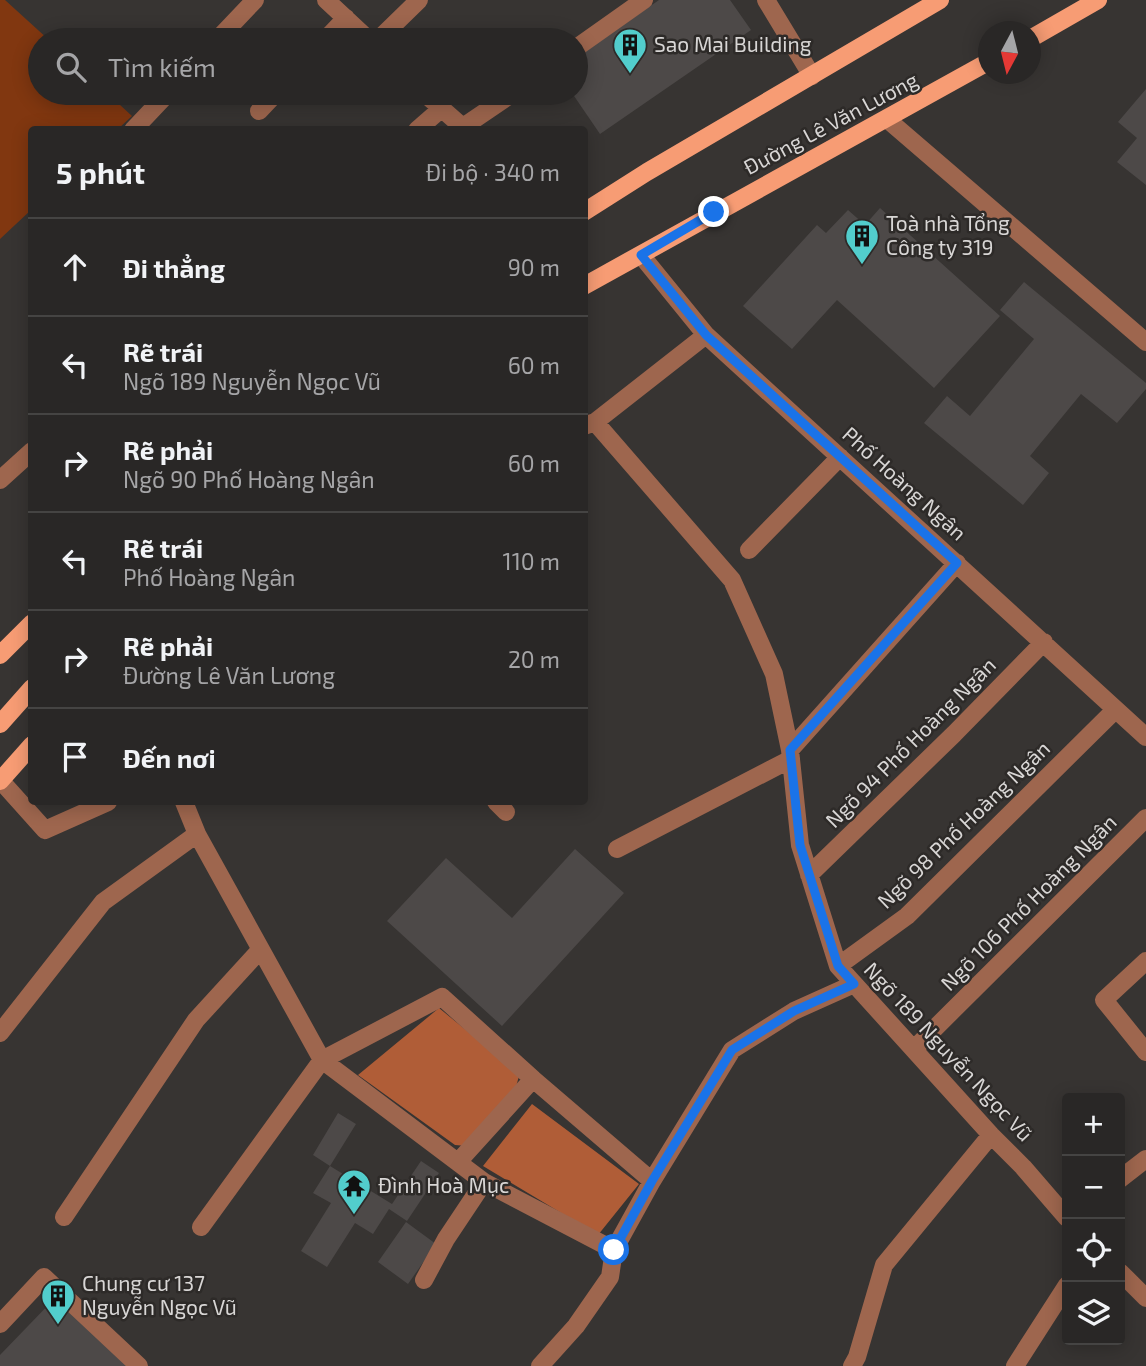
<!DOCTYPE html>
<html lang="vi">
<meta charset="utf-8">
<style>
body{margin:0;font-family:"Exo 2",sans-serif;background:#353332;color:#f1f3f6}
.controls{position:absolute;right:21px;bottom:21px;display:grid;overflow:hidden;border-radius:7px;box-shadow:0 4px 18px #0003}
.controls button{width:63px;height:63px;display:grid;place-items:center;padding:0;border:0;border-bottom:2px solid #454443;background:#292726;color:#f1f3f6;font:35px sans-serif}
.compass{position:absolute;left:978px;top:21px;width:63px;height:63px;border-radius:50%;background:#292726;box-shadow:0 4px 18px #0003;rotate:187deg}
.stop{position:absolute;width:21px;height:21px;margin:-16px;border:5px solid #1a73e8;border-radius:50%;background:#fff}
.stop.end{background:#1a73e8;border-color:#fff;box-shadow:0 2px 7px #0008}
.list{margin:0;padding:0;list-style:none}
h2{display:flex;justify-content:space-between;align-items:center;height:91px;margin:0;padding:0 28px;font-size:30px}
h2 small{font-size:23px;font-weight:400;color:#a5a5a7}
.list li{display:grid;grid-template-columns:46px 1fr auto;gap:21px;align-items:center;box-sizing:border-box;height:98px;padding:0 28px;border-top:2px solid #454443}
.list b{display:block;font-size:26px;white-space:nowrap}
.list p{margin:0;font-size:23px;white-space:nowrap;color:#a5a5a7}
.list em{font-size:23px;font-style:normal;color:#a5a5a7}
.icon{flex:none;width:38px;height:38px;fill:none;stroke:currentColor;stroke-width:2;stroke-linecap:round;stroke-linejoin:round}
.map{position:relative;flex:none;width:1146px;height:1366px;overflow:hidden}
.search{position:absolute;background:#292726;box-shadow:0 4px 18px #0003;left:28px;top:28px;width:560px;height:77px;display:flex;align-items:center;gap:18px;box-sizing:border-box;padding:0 24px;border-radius:38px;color:#a5a5a7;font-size:26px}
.panel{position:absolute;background:#292726;box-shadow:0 4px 18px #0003;left:28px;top:126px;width:560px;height:679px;border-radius:7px}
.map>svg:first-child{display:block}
</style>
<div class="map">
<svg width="1146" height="1366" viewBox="0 0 1146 1366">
<rect width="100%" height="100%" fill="#373432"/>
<path fill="#813710" d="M0 0H5L49 40H40V93H107L132 116 118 129 32 130 31 210 0 239Z"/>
<path fill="#b05d37" d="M439 1008 516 1071 519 1076 514 1094 467 1146 455 1145 358 1075Z
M532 1104 639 1184 598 1235 483 1166Z"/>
<path fill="#4d4948" d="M659 0H730L751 30 600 134 572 93H576V58Z
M1146 89V185L1117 162 1137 138 1118 122Z
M880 208 1000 316 934 388 837 300 792 349 743 306 817 225 826 233 848 210 865 225Z
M1024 282 1146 383V389L1117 423 1081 394 1030 456 1049 473 1023 505 924 423 947 396 970 416 1034 339 1000 310Z
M575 849 624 893 502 1026 387 921 446 858 512 918Z
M338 1113 356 1124 330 1166 313 1155Z
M421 1161 439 1173 407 1221 389 1209 373 1234 355 1223 327 1267 301 1251 331 1203 313 1193 330 1166 392 1204Z
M406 1222 436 1244 408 1284 378 1262Z
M56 1297 130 1366H0V1355Z"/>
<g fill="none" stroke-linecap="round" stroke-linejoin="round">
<path stroke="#9e664e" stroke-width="18" d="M326 0 369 40
M766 0 812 76
M217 40 255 0
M325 40 346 18
M378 40 419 0
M576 48 644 0
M424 93 466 130
M259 111 276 93
M888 120 1146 342
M463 127 513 93
M133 130 168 93
M417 130 441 109
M641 255 706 335 1146 737
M595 422 732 580 774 674 790 750 800 845 838 966 991 1135 1023 1167 1067 1218
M584 426 595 422 706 335
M0 480 32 451
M749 550 840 457
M790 750 957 563
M1 781 45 830 108 802
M496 802 506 812
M197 834 322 1060 484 1182 614 1250
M617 849 791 759
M809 875 954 734 1044 642
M1146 961 1104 1000 1146 1052
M838 966 907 916 1115 710
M0 1033 103 902 197 834 184 802
M914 1049 1146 818
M458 1162 533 1079
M1120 1179 1146 1159
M64 1217 196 1020 260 950
M201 1227 322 1060 442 997 533 1079 652 1181
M1120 1272 1146 1298
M424 1280 446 1239 484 1182
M0 1324 44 1277 139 1366
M540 1366 576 1326 610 1277 614 1250 652 1181 732 1050 794 1011 854 984
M852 1366 857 1357 884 1265 991 1135
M1015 1366 1067 1285"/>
<path stroke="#f79c74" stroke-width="18" d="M1030 39 1098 0
M584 212 647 172 940 0
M584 286 988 62
M0 655 32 623
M0 724 32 688
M0 781 32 745"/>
</g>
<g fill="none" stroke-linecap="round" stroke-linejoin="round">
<path stroke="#1a73e8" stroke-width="9" d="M614 1250 652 1181 732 1050 794 1011 854 984 838 966 800 845 790 750 957 563 706 335 641 255 714 212"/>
</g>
<defs>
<g id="building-pin" transform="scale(1.75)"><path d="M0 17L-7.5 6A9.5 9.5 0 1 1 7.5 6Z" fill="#52cdcc" stroke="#2d2a28"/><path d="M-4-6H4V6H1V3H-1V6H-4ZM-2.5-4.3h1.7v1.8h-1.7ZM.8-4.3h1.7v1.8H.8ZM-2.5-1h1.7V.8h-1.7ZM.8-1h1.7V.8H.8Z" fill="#111"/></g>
<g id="temple-pin" transform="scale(1.75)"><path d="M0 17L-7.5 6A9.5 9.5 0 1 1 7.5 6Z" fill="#52cdcc" stroke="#2d2a28"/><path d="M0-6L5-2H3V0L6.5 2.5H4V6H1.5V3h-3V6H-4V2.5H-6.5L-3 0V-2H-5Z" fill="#111"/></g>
</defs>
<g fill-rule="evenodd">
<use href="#building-pin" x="630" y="45"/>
<use href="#building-pin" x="862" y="236"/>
<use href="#temple-pin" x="354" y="1186"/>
<use href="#building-pin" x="58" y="1296"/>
</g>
<g text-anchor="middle" stroke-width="5" stroke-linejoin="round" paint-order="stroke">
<g font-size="21" fill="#d8d6d5" stroke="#2d2a28" text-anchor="start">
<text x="654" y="52">Sao Mai Building</text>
<text x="886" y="231">Toà nhà Tổng<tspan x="886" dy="24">Công ty 319</tspan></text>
<text x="378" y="1193">Đình Hoà Mục</text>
<text x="82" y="1291">Chung cư 137<tspan x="82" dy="24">Nguyễn Ngọc Vũ</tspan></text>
</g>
<g font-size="21" fill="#d8d6d5" stroke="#2d2a28">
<text transform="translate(831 124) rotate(-28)" y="7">Đường Lê Văn Lương</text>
<text transform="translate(904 484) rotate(42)" y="7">Phố Hoàng Ngân</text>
<text transform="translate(911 743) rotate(-45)" y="7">Ngõ 94 Phố Hoàng Ngân</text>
<text transform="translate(964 825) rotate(-44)" y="7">Ngõ 98 Phố Hoàng Ngân</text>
<text transform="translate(1029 903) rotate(-45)" y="7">Ngõ 106 Phố Hoàng Ngân</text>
<text transform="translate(948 1052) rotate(47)" y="7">Ngõ 189 Nguyễn Ngọc Vũ</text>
</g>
</g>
</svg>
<div class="controls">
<button>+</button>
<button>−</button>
<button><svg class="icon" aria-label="locate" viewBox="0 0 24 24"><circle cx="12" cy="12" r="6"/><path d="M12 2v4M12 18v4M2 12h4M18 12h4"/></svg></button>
<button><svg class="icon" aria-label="layers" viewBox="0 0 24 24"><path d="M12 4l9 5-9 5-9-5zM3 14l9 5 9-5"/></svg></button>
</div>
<svg class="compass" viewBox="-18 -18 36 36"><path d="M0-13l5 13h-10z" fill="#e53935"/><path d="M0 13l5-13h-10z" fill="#a5a5a7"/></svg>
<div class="stop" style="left:614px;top:1250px"></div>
<div class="stop end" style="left:714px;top:212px"></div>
<div class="search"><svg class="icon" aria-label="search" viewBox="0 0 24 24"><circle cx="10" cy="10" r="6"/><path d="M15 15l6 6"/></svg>Tìm kiếm</div>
<section class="panel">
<h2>5 phút<small>Đi bộ · 340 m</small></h2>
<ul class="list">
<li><svg class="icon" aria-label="ahead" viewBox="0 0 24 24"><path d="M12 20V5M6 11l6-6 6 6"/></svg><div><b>Đi thẳng</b></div><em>90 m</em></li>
<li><svg class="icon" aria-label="left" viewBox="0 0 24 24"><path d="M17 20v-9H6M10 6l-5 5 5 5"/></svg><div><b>Rẽ trái</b><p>Ngõ 189 Nguyễn Ngọc Vũ</p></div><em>60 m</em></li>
<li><svg class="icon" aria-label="right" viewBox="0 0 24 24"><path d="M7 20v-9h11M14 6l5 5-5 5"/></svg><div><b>Rẽ phải</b><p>Ngõ 90 Phố Hoàng Ngân</p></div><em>60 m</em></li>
<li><svg class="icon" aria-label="left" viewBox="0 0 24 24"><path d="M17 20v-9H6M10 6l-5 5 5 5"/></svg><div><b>Rẽ trái</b><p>Phố Hoàng Ngân</p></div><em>110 m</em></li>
<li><svg class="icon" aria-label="right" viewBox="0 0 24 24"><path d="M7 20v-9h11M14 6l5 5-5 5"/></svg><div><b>Rẽ phải</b><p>Đường Lê Văn Lương</p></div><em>20 m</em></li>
<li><svg class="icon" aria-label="arrive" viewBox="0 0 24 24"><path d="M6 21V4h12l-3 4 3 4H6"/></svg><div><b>Đến nơi</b></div></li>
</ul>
</section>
</div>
